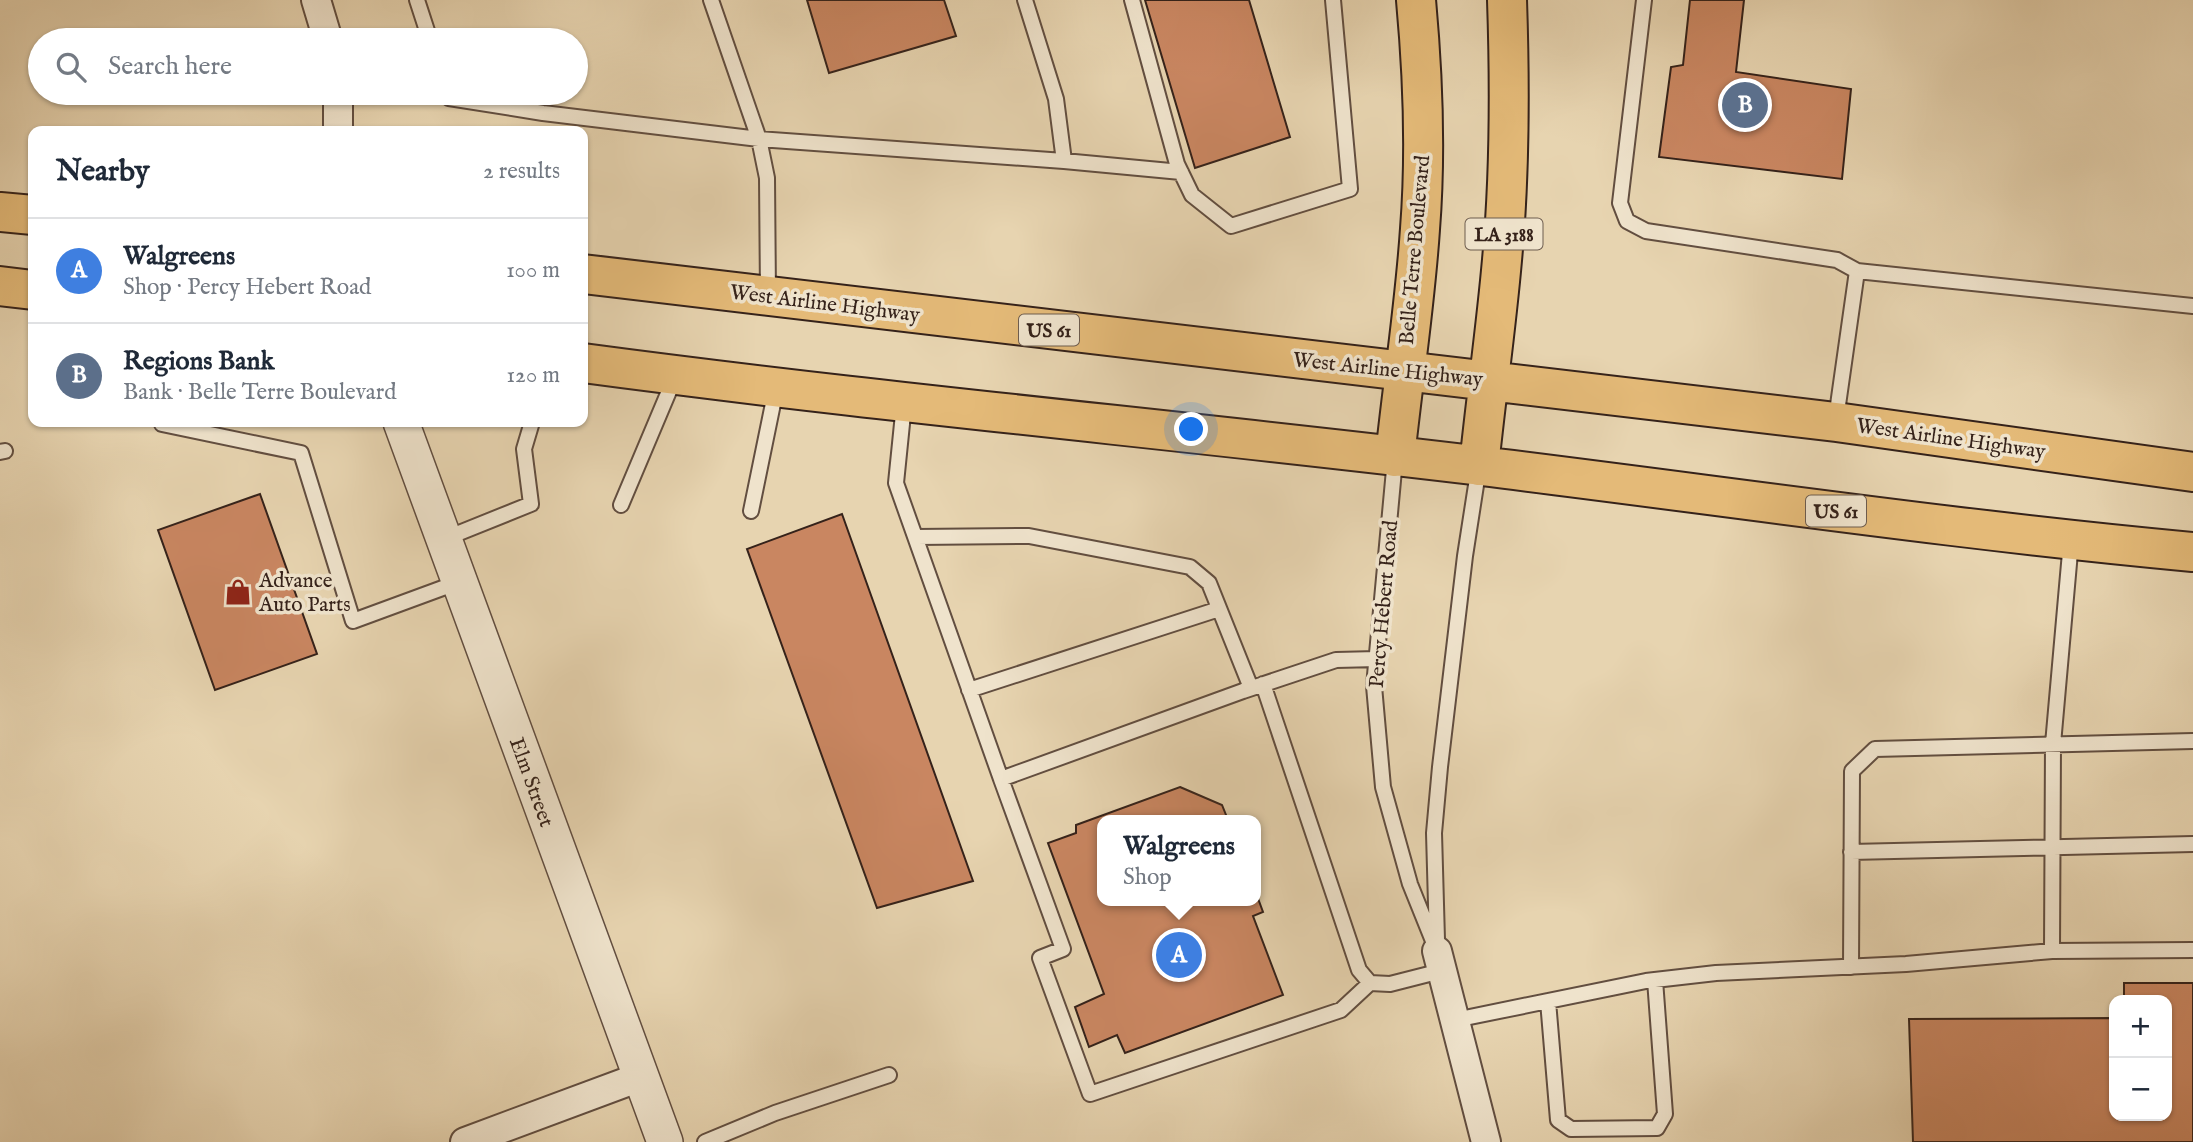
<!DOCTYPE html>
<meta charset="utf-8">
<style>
body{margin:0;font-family:"IM FELL English",serif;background:#f2f2f3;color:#1f2937}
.controls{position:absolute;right:21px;bottom:21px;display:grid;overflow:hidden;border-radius:14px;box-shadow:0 2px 5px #0004}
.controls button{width:63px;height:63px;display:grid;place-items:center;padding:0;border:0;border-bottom:2px solid #e0e1e3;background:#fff;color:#1f2937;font:35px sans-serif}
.you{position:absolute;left:1192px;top:430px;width:24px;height:24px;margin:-18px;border:5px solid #fff;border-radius:50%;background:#1a73e8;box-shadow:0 0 0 10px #1a73e833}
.badge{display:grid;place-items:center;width:46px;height:46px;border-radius:50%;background:#8f2418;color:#fff;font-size:23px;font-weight:700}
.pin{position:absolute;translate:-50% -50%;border:4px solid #fff;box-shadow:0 2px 7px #0006}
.popup{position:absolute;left:1097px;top:815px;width:164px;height:91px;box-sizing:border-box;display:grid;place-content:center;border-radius:14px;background:#fff;filter:drop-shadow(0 2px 5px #0005);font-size:23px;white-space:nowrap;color:#747a83}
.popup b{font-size:26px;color:#1f2937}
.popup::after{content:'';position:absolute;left:50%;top:100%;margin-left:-14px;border:14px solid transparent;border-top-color:#fff}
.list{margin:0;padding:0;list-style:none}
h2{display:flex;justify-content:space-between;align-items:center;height:91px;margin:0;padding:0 28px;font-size:30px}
h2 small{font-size:23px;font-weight:400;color:#747a83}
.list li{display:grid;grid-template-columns:46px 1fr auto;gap:21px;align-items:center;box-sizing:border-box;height:105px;padding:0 28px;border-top:2px solid #e0e1e3}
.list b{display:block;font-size:26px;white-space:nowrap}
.list p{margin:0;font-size:23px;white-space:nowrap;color:#747a83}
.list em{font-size:23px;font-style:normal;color:#747a83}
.icon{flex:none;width:38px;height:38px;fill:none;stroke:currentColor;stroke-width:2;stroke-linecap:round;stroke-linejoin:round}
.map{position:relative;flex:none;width:2193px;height:1142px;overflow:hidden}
.search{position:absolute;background:#fff;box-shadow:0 2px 5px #0004;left:28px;top:28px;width:560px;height:77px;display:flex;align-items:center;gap:18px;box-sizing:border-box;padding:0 24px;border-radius:38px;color:#747a83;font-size:26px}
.panel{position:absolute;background:#fff;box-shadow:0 2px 5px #0004;left:28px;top:126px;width:560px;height:301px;border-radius:14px}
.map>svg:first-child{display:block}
</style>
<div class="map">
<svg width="2193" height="1142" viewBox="0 0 2193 1142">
<rect width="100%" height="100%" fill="#e7d4b0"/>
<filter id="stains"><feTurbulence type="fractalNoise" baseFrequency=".00286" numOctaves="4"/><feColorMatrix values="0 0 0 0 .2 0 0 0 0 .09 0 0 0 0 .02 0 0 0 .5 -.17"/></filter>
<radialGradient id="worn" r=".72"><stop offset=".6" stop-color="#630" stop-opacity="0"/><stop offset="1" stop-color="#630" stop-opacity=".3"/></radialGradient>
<path fill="#c98661" stroke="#35221a" stroke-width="2" d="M807 0H944L956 36 829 73Z
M1145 0H1249L1290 137 1195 168Z
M1690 0H1744L1736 72 1851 89 1842 179 1659 157 1671 67 1683 65Z
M260 494 317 654 215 690 158 530Z
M842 514 973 881 877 908 747 549Z
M1180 787 1222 805 1228 820H1102V901H1256V893L1263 912 1253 916 1283 995 1125 1053 1117 1035 1089 1047 1075 1007 1104 994 1048 843 1076 833V825Z
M2124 983H2193V1142H1913L1909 1019 2114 1018V1116H2167V1000H2124Z"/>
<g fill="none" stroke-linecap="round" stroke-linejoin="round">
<g stroke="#624e40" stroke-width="18">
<path id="service" d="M417 0 430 40
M711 0 759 139 767 178 768 295
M1025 0 1056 99 1064 161
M1132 0 1177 164 1192 195 1231 226 1350 189 1333 0
M1644 0 1620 203 1627 221 1646 231 1837 260 1857 271 2193 306
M447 93 449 98 543 113 759 139 1064 161 1181 172
M904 404 896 483 1001 779 1243 691 1336 660 1377 659
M1836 419 1857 271
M162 422V424L301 453 353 621 459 582
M0 452 5 451
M1395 459 1374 686 1383 787 1410 884 1437 951
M621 505 675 377
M751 511 776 389
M916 537 1029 536 1190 567 1209 583 1251 688
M444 539 531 504 524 449 532 422
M1263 684 1359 970 1370 983 1390 984 1441 971
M969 690 1219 609
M1001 779 1063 949 1040 958 1090 1094 1341 1010 1370 983
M1851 852 2193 844
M1437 940 1434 833 1440 767 1465 556 1479 466
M2052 951 2053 744 2071 541
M1851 967 1852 771 1875 749 2193 741
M1548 1001 1558 1120 1571 1129 1657 1128 1665 1114 1655 980
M1455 1020 1646 981 1716 973 1906 964 2052 951 2193 950
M705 1142 775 1113 889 1075"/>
</g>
<g stroke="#624e40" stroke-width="32">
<path id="minor" d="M316 0 328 40
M338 93V131
M1437 951 1486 1142
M465 1142 640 1077"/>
</g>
<g stroke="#624e40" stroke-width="38">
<path id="tertiary" d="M401 422 665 1142"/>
</g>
<g stroke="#35221a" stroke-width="42">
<path id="trunk" d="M0 212 33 215
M583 274 1836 422 2193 472
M0 286 33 290
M583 363C882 403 1182 430 1481 466 1718 495 1955 530 2193 552
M1395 457C1403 381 1415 305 1420 229 1426 153 1423 76 1416 0
M1479 466C1486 397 1496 329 1502 260 1510 173 1510 87 1507 0"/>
</g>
<use href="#service" stroke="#efe3cc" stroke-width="14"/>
<use href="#minor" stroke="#efe3cc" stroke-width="28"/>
<use href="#tertiary" stroke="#efe3cc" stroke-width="35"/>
<use href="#trunk" stroke="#e4ba78" stroke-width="38"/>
</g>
<defs>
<g id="shop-bare" transform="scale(2.1)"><path d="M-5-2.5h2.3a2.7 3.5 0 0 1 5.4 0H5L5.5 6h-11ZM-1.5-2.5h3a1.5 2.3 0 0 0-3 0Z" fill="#8f2418" stroke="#efe3cc" stroke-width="2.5" paint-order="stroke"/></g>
</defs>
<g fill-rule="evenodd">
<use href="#shop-bare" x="238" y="592"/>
</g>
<g text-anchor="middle" stroke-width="7" stroke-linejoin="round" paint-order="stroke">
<g fill="#efe3cc" stroke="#6d5c4f" stroke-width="2">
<rect x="1465.5" y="218.5" width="77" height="31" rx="5"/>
<rect x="1019" y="314.5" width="60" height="31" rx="5"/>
<rect x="1806" y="495.5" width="60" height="31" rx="5"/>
</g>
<g font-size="19" font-weight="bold" fill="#35221a">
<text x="1504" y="241">LA 3188</text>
<text x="1049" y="337">US 61</text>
<text x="1836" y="518">US 61</text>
</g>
<g font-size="21" fill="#35221a" stroke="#efe3cc">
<text transform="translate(1414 250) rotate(-85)" y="7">Belle Terre Boulevard</text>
<text transform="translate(825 303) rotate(7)" y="7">West Airline Highway</text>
<text transform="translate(1388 369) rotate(6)" y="7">West Airline Highway</text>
<text transform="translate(1951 438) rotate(8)" y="7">West Airline Highway</text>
<text transform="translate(1383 604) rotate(-85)" y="7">Percy Hebert Road</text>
<text transform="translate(532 782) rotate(70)" y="7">Elm Street</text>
</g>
<g font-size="21" fill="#35221a" stroke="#efe3cc" text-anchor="start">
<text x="259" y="587">Advance<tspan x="259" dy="24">Auto Parts</tspan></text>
</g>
</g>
<rect width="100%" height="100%" filter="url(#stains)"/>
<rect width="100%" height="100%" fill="url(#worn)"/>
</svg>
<div class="controls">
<button>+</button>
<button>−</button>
</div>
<div class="you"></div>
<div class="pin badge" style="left:1179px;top:955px;background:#3f7fe0">A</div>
<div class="popup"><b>Walgreens</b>Shop</div>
<div class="pin badge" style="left:1745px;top:105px;background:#5c6f8a">B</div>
<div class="search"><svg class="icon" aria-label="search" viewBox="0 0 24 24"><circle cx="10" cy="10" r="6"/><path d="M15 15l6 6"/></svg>Search here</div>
<section class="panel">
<h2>Nearby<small>2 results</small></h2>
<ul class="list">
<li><span class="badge" style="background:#3f7fe0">A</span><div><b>Walgreens</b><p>Shop · Percy Hebert Road</p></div><em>100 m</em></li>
<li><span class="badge" style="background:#5c6f8a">B</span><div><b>Regions Bank</b><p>Bank · Belle Terre Boulevard</p></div><em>120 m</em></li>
</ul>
</section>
</div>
